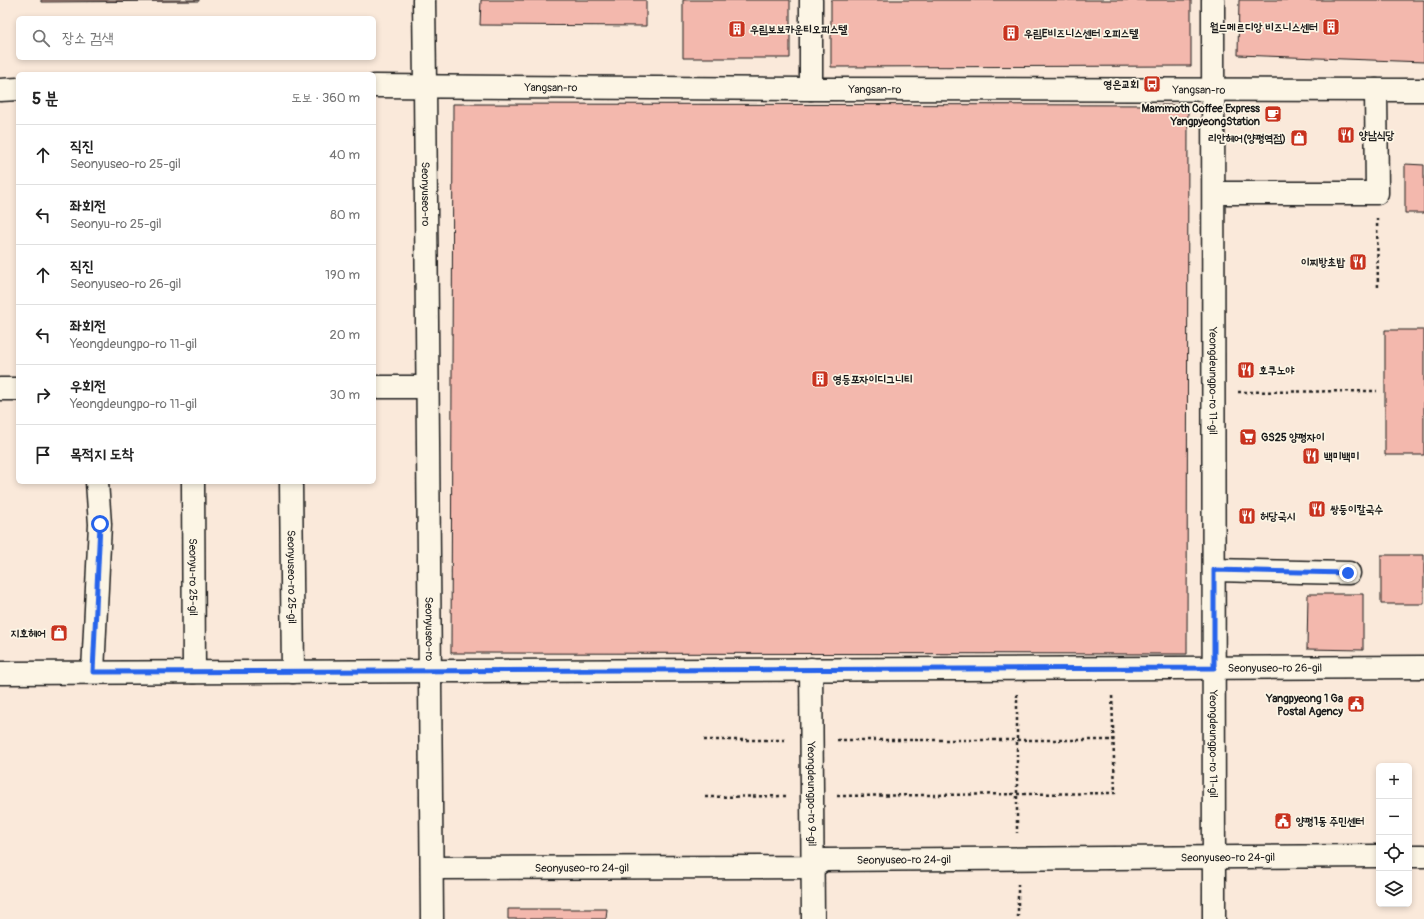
<!DOCTYPE html>
<html lang="ko">
<meta charset="utf-8">
<style>
body{margin:0;font-family:Pangolin,"Poor Story",sans-serif;background:#f6f6f6;color:#222}
.controls{position:absolute;right:12px;bottom:12px;display:grid;overflow:hidden;border-radius:6px;box-shadow:0 2px 6px #0003}
.controls button{width:36px;height:36px;display:grid;place-items:center;padding:0;border:0;border-bottom:1px solid #e0e0e0;background:#fff;color:#222;font:20px sans-serif}
.stop{position:absolute;width:12px;height:12px;margin:-9px;border:3px solid #2563eb;border-radius:50%;background:#fff}
.stop.end{background:#2563eb;border-color:#fff;box-shadow:0 1px 4px #0008}
.list{margin:0;padding:0;list-style:none}
h2{display:flex;justify-content:space-between;align-items:center;height:52px;margin:0;padding:0 16px;font-size:17px}
h2 small{font-size:13px;font-weight:400;color:#767676}
.list li{display:grid;grid-template-columns:26px 1fr auto;gap:12px;align-items:center;box-sizing:border-box;height:60px;padding:0 16px;border-top:1px solid #e0e0e0}
.list b{display:block;font-size:15px;white-space:nowrap}
.list p{margin:0;font-size:13px;white-space:nowrap;color:#767676}
.list em{font-size:13px;font-style:normal;color:#767676}
.icon{flex:none;width:22px;height:22px;fill:none;stroke:currentColor;stroke-width:2;stroke-linecap:round;stroke-linejoin:round}
.map{position:relative;flex:none;width:1424px;height:919px;overflow:hidden}
.search{position:absolute;background:#fff;box-shadow:0 2px 6px #0003;left:16px;top:16px;width:360px;height:44px;display:flex;align-items:center;gap:10px;box-sizing:border-box;padding:0 14px;border-radius:6px;color:#767676;font-size:15px}
.panel{position:absolute;background:#fff;box-shadow:0 2px 6px #0003;left:16px;top:72px;width:360px;height:412px;border-radius:6px}
.map>svg:first-child{display:block}
</style>
<div class="map">
<svg width="1424" height="919" viewBox="0 0 1424 919">
<rect width="100%" height="100%" fill="#fae9da"/>
<filter id="ink" filterUnits="userSpaceOnUse"><feTurbulence type="fractalNoise" baseFrequency=".025" numOctaves="2"/><feDisplacementMap in="SourceGraphic" scale="8" xChannelSelector="R" yChannelSelector="G"/><feConvolveMatrix kernelMatrix="1 2 1 2 8 2 1 2 1" color-interpolation-filters="sRGB"/></filter>
<g filter="url(#ink)">
<path fill="#f3b8ad" stroke="#1c1c1c" d="M41 0H199V1L41 2Z
M481 0H646V26L480 25Z
M683 0H790V58H683Z
M831 0H1191V66L831 67Z
M1239 0H1424V62L1238 55Z
M453 104 1188 105 1187 654 451 653Z
M1405 164 1424 165V213H1405Z
M1385 330H1424V455H1385Z
M1381 555H1424V604H1381Z
M1308 594H1363V650L1307 649Z
M508 909H607L606 919H508Z"/>
<g fill="none" stroke-linecap="round" stroke-linejoin="round">
<g stroke="#1c1c1c" stroke-width="25">
<g id="street">
<path d="M424 0 425 85"/>
<path id="s1" d="M1213 0 1214 919"/>
<path d="M811 89V0"/>
<path d="M1214 193H1377L1376 90"/>
<path d="M374 387H427"/>
<path d="M0 389H18"/>
<path id="s2" d="M193 482 194 672"/>
<path id="s3" d="M291 482 293 672"/>
<path d="M1214 570 1349 573"/>
<path id="s4" d="M811 669 813 919"/>
<path d="M93 672 100 524 97 482"/>
<path id="s5" d="M0 673 1424 667"/>
<path d="M1409 856H1424"/>
<path id="s6" d="M432 868 813 867 824 860 1379 856"/>
</g>
</g>
<g stroke="#1c1c1c" stroke-width="25">
<g id="secondary">
<path id="s7" d="M425 85 432 919"/>
<path id="s8" d="M374 86 811 89 1424 90"/>
<path d="M0 90 18 89"/>
</g>
</g>
<path stroke="#1c1c1c" stroke-width="2.5" stroke-dasharray="3 3" stroke-linecap="butt" d="M1377 218 1378 290
M1238 392 1377 391
M1017 694V833
M704 740H788
M837 740H1114
M837 796 1115 793 1112 694
M705 797 788 796
M1018 884V919"/>
<use href="#street" stroke="#fcf5e5" stroke-width="22"/>
<use href="#secondary" stroke="#fcf5e5" stroke-width="22"/>
</g>
</g>
<g fill="none" stroke-linecap="round" stroke-linejoin="round" filter="url(#ink)">
<path stroke="#2563eb" stroke-width="5" d="M100 524 93 672 1214 668V570L1348 573"/>
</g>
<defs>
<g id="building-square" transform="scale(0.9)"><rect x="-9" y="-9" width="18" height="18" rx="4" fill="#c8321e" stroke="#fcf5e5"/><path d="M-4-6H4V6H1V3H-1V6H-4ZM-2.5-4.3h1.7v1.8h-1.7ZM.8-4.3h1.7v1.8H.8ZM-2.5-1h1.7V.8h-1.7ZM.8-1h1.7V.8H.8Z" fill="#fff"/></g>
<g id="bus-square" transform="scale(0.9)"><rect x="-9" y="-9" width="18" height="18" rx="4" fill="#c8321e" stroke="#fcf5e5"/><path d="M-5-6H5V4H4V6H2V4H-2V6H-4V4H-5ZM-3.5-4V0h7V-4ZM-3.5 1.2v1.5H-2V1.2ZM2 1.2v1.5H3.5V1.2Z" fill="#fff"/></g>
<g id="cafe-square" transform="scale(0.9)"><rect x="-9" y="-9" width="18" height="18" rx="4" fill="#c8321e" stroke="#fcf5e5"/><path d="M-5.5-4.5H6V0H3Q3 3.5 0 3.5H-2.5Q-5.5 3.5-5.5 0ZM3-3.2v2h1.7v-2ZM-6 4.5H4V6H-6Z" fill="#fff"/></g>
<g id="restaurant-square" transform="scale(0.9)"><rect x="-9" y="-9" width="18" height="18" rx="4" fill="#c8321e" stroke="#fcf5e5"/><path d="M-5-6h1v4h1v-4h1v4h1v-4h1v5L-1.5 .5V6h-2V.5L-5-1ZM5-6V6H3V1.5H1.5Q1.5-4 5-6Z" fill="#fff"/></g>
<g id="shop-square" transform="scale(0.9)"><rect x="-9" y="-9" width="18" height="18" rx="4" fill="#c8321e" stroke="#fcf5e5"/><path d="M-5-2.5h2.3a2.7 3.5 0 0 1 5.4 0H5L5.5 6h-11ZM-1.5-2.5h3a1.5 2.3 0 0 0-3 0Z" fill="#fff"/></g>
<g id="supermarket-square" transform="scale(0.9)"><rect x="-9" y="-9" width="18" height="18" rx="4" fill="#c8321e" stroke="#fcf5e5"/><path d="M-6-5.5h2.5l.6 2H6L4.5 2H-2.5L-4.4-4H-6ZM-1.5 3.2a1.3 1.3 0 1 0 .1 0ZM3 3.2a1.3 1.3 0 1 0 .1 0Z" fill="#fff"/></g>
<g id="civic-square" transform="scale(0.9)"><rect x="-9" y="-9" width="18" height="18" rx="4" fill="#c8321e" stroke="#fcf5e5"/><path d="M-.6-6.5H3V-4.5H.6V-3L4-1V1h2V6H-6V1h2V-1L-.6-3ZM-1.2 2.5V6h2.4V2.5Z" fill="#fff"/></g>
</defs>
<g fill-rule="evenodd">
<use href="#building-square" x="1331" y="27"/>
<use href="#building-square" x="737" y="29"/>
<use href="#building-square" x="1011" y="33"/>
<use href="#bus-square" x="1152" y="84"/>
<use href="#cafe-square" x="1273" y="114"/>
<use href="#restaurant-square" x="1346" y="135"/>
<use href="#shop-square" x="1299" y="138"/>
<use href="#restaurant-square" x="1358" y="262"/>
<use href="#restaurant-square" x="1246" y="370"/>
<use href="#building-square" x="820" y="379"/>
<use href="#supermarket-square" x="1248" y="437"/>
<use href="#restaurant-square" x="1311" y="456"/>
<use href="#restaurant-square" x="1317" y="509"/>
<use href="#restaurant-square" x="1247" y="516"/>
<use href="#shop-square" x="59" y="633"/>
<use href="#civic-square" x="1356" y="704"/>
<use href="#civic-square" x="1283" y="821"/>
</g>
<g text-anchor="middle" stroke-width="3.5" stroke-linejoin="round" paint-order="stroke">
<g font-size="11" font-weight="bold" fill="#1c1c1c" stroke="#fcf5e5" text-anchor="start">
<text x="1318" y="31" text-anchor="end">월드메르디앙 비즈니스센터</text>
<text x="750" y="33">우림보보카운티오피스텔</text>
<text x="1024" y="37">우림E비즈니스센터 오피스텔</text>
<text x="1139" y="88" text-anchor="end">영은교회</text>
<text x="1260" y="112" text-anchor="end">Mammoth Coffee Express<tspan x="1260" dy="13">YangpyeongStation</tspan></text>
<text x="1359" y="139">양남식당</text>
<text x="1286" y="142" text-anchor="end">리안헤어(양평역점)</text>
<text x="1345" y="266" text-anchor="end">이찌방초밥</text>
<text x="1259" y="374">호쿠노야</text>
<text x="833" y="383">영등포자이디그니티</text>
<text x="1261" y="441">GS25 양평자이</text>
<text x="1324" y="460">백미백미</text>
<text x="1330" y="513">쌍둥이칼국수</text>
<text x="1260" y="520">허당국시</text>
<text x="46" y="637" text-anchor="end">지호헤어</text>
<text x="1343" y="702" text-anchor="end">Yangpyeong 1 Ga<tspan x="1343" dy="13">Postal Agency</tspan></text>
<text x="1296" y="825">양평1동 주민센터</text>
</g>
<g font-size="11" fill="#1c1c1c" stroke="#fcf5e5">
<text dy="4" stroke="none"><textPath href="#s8" startOffset="177">Yangsan-ro</textPath></text>
<text dy="4" stroke="none"><textPath href="#s8" startOffset="501">Yangsan-ro</textPath></text>
<text dy="4" stroke="none"><textPath href="#s8" startOffset="825">Yangsan-ro</textPath></text>
<text dy="4" stroke="none"><textPath href="#s7" startOffset="109">Seonyuseo-ro</textPath></text>
<text dy="4" stroke="none"><textPath href="#s1" startOffset="381">Yeongdeungpo-ro 11-gil</textPath></text>
<text dy="4" stroke="none"><textPath href="#s2" startOffset="95">Seonyu-ro 25-gil</textPath></text>
<text dy="4" stroke="none"><textPath href="#s3" startOffset="95">Seonyuseo-ro 25-gil</textPath></text>
<text dy="4" stroke="none"><textPath href="#s7" startOffset="544">Seonyuseo-ro</textPath></text>
<text dy="4" stroke="none"><textPath href="#s5" startOffset="1275">Seonyuseo-ro 26-gil</textPath></text>
<text dy="4" stroke="none"><textPath href="#s1" startOffset="744">Yeongdeungpo-ro 11-gil</textPath></text>
<text dy="4" stroke="none"><textPath href="#s4" startOffset="125">Yeongdeungpo-ro 9-gil</textPath></text>
<text dy="4" stroke="none"><textPath href="#s6" startOffset="798">Seonyuseo-ro 24-gil</textPath></text>
<text dy="4" stroke="none"><textPath href="#s6" startOffset="474">Seonyuseo-ro 24-gil</textPath></text>
<text dy="4" stroke="none"><textPath href="#s6" startOffset="150">Seonyuseo-ro 24-gil</textPath></text>
</g>
</g>
</svg>
<div class="controls">
<button>+</button>
<button>−</button>
<button><svg class="icon" aria-label="locate" viewBox="0 0 24 24"><circle cx="12" cy="12" r="6"/><path d="M12 2v4M12 18v4M2 12h4M18 12h4"/></svg></button>
<button><svg class="icon" aria-label="layers" viewBox="0 0 24 24"><path d="M12 4l9 5-9 5-9-5zM3 14l9 5 9-5"/></svg></button>
</div>
<div class="stop" style="left:100px;top:524px"></div>
<div class="stop end" style="left:1348px;top:573px"></div>
<div class="search"><svg class="icon" aria-label="search" viewBox="0 0 24 24"><circle cx="10" cy="10" r="6"/><path d="M15 15l6 6"/></svg>장소 검색</div>
<section class="panel">
<h2>5 분<small>도보 · 360 m</small></h2>
<ul class="list">
<li><svg class="icon" aria-label="ahead" viewBox="0 0 24 24"><path d="M12 20V5M6 11l6-6 6 6"/></svg><div><b>직진</b><p>Seonyuseo-ro 25-gil</p></div><em>40 m</em></li>
<li><svg class="icon" aria-label="left" viewBox="0 0 24 24"><path d="M17 20v-9H6M10 6l-5 5 5 5"/></svg><div><b>좌회전</b><p>Seonyu-ro 25-gil</p></div><em>80 m</em></li>
<li><svg class="icon" aria-label="ahead" viewBox="0 0 24 24"><path d="M12 20V5M6 11l6-6 6 6"/></svg><div><b>직진</b><p>Seonyuseo-ro 26-gil</p></div><em>190 m</em></li>
<li><svg class="icon" aria-label="left" viewBox="0 0 24 24"><path d="M17 20v-9H6M10 6l-5 5 5 5"/></svg><div><b>좌회전</b><p>Yeongdeungpo-ro 11-gil</p></div><em>20 m</em></li>
<li><svg class="icon" aria-label="right" viewBox="0 0 24 24"><path d="M7 20v-9h11M14 6l5 5-5 5"/></svg><div><b>우회전</b><p>Yeongdeungpo-ro 11-gil</p></div><em>30 m</em></li>
<li><svg class="icon" aria-label="arrive" viewBox="0 0 24 24"><path d="M6 21V4h12l-3 4 3 4H6"/></svg><div><b>목적지 도착</b></div></li>
</ul>
</section>
</div>
